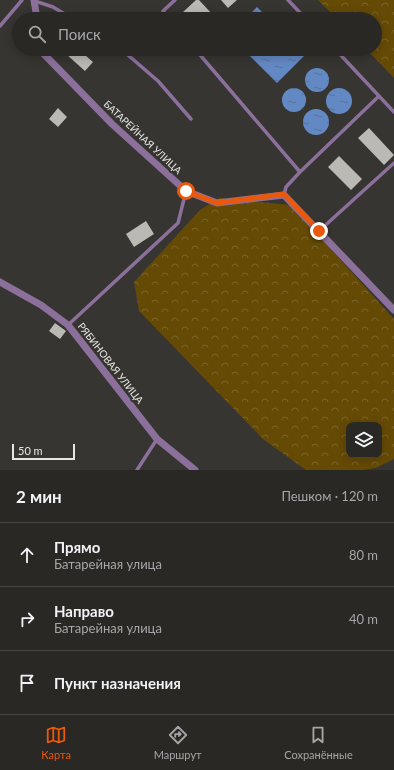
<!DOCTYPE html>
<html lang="ru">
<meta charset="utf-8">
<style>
body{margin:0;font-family:Lato,sans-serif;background:#353432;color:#f1f3f6}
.controls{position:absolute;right:12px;bottom:12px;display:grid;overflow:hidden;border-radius:8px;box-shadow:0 2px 10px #0003}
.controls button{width:36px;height:36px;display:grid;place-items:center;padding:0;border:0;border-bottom:1px solid #454442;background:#292825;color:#f1f3f6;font:20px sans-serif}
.scale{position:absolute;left:12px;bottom:10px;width:63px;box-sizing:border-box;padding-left:4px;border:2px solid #e7e6e3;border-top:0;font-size:11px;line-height:14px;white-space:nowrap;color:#e7e6e3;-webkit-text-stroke:3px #373531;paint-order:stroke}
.stop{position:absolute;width:12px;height:12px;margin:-9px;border:3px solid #ea580c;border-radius:50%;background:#fff}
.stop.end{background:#ea580c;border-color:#fff;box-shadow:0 1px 4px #0008}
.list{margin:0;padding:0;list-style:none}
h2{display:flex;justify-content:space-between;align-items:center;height:52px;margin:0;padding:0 16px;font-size:17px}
h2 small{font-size:13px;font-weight:400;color:#a5a6a7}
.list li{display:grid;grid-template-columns:26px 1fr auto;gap:12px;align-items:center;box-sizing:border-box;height:64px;padding:0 16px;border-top:1px solid #454442}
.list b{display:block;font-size:15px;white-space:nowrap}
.list p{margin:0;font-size:13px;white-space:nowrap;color:#a5a6a7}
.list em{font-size:13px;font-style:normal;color:#a5a6a7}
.icon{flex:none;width:22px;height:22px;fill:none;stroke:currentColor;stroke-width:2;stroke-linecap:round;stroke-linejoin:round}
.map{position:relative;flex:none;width:394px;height:470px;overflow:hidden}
.search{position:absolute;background:#292825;box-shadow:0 2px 10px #0003;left:12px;right:12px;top:12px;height:44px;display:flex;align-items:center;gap:10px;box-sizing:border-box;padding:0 14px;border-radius:22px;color:#a5a6a7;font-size:15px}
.sheet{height:244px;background:#292825}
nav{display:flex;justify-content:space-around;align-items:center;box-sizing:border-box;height:56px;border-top:1px solid #454442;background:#292825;font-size:11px;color:#a5a6a7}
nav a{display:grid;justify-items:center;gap:2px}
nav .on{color:#ea580c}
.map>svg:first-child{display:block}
</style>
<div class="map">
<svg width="394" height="470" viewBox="0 0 394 470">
<defs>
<pattern id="forest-crowns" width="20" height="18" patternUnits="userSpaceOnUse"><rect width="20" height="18" fill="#654a06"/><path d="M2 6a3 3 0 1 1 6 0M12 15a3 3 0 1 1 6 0" fill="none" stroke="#7b642a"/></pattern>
<pattern id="water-ripples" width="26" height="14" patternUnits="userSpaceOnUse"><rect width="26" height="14" fill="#6389c5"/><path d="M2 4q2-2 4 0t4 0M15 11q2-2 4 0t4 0" fill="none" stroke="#587198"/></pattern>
</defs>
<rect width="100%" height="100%" fill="#373531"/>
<path fill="url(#forest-crowns)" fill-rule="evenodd" d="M318 0H394V78L366 49H375V19H337Z
M219 198 291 205 394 319V459L376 468 363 470H306L263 439 139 311 134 282 200 210ZM349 425H379V455H349Z"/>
<path fill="url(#water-ripples)" d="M257 7 269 19H245Z
M243 49H299L305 55 277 83Z
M305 80a12 12 0 1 1 24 0a12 12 0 1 1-24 0Z
M326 101a13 13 0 1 1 26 0a13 13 0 1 1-26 0Z
M282 100a12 12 0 1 1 24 0a12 12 0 1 1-24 0Z
M303 122a13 13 0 1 1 26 0a13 13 0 1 1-26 0Z"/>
<path fill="#bbb9b4" d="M196 0H199L213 15 208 19H190L183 12Z
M221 0H237L228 8Z
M70 49H78L93 62 85 71 66 54Z
M58 108 67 117 58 127 49 119Z
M369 128 394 155 384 165 358 138Z
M339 156 362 179 351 190 328 167Z
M146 221 154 234 134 247 126 234Z
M55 323 66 331 60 339 49 331Z"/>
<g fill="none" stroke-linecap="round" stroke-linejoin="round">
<path stroke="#8b709c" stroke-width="3.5" d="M288 0 306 19
M35 1 53 7 73 19
M169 19 163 11 175 0
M0 26 22 0
M121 49 158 81 191 119
M195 49 300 172 379 96
M335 49 394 112
M284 195 286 187 300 172
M319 231 394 163
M68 325 178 223 186 191
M137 470 157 439"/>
<path stroke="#8b709c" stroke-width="7" d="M34 0 37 19
M39 49 112 124 186 191 217 203 284 195 394 310
M0 282 41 305 68 325 157 439 195 470"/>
</g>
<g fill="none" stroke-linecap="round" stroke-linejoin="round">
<path stroke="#ea580c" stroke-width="5" d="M186 191 217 203 284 194 319 231"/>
</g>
<g text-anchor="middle" stroke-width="4" stroke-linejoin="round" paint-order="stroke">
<g font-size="10" fill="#e7e6e3" stroke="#373531">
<text transform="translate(143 137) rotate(43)" y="4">БАТАРЕЙНАЯ УЛИЦА</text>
<text transform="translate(111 363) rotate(52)" y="4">РЯБИНОВАЯ УЛИЦА</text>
</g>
</g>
</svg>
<div class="controls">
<button><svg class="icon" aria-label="layers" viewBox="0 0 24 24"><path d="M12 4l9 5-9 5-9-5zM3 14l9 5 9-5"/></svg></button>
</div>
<div class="scale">50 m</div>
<div class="stop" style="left:186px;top:191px"></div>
<div class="stop end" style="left:319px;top:231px"></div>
<div class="search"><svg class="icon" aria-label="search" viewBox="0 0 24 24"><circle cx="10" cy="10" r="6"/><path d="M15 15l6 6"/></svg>Поиск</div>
</div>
<section class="sheet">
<h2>2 мин<small>Пешком · 120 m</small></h2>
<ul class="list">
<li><svg class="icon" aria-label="ahead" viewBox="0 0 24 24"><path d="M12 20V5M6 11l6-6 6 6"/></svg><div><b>Прямо</b><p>Батарейная улица</p></div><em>80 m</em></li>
<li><svg class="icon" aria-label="right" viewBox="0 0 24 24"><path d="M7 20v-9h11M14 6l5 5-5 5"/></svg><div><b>Направо</b><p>Батарейная улица</p></div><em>40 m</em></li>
<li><svg class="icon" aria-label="arrive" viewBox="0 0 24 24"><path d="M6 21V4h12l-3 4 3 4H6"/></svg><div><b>Пункт назначения</b></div></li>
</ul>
</section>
<nav>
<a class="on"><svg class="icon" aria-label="map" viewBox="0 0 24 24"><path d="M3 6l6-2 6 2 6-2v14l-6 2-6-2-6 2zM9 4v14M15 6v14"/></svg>Карта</a>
<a><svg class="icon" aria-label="directions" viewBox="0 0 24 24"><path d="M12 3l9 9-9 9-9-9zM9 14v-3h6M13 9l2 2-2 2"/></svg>Маршрут</a>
<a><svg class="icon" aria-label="saved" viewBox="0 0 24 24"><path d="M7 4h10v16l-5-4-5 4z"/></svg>Сохранённые</a>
</nav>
